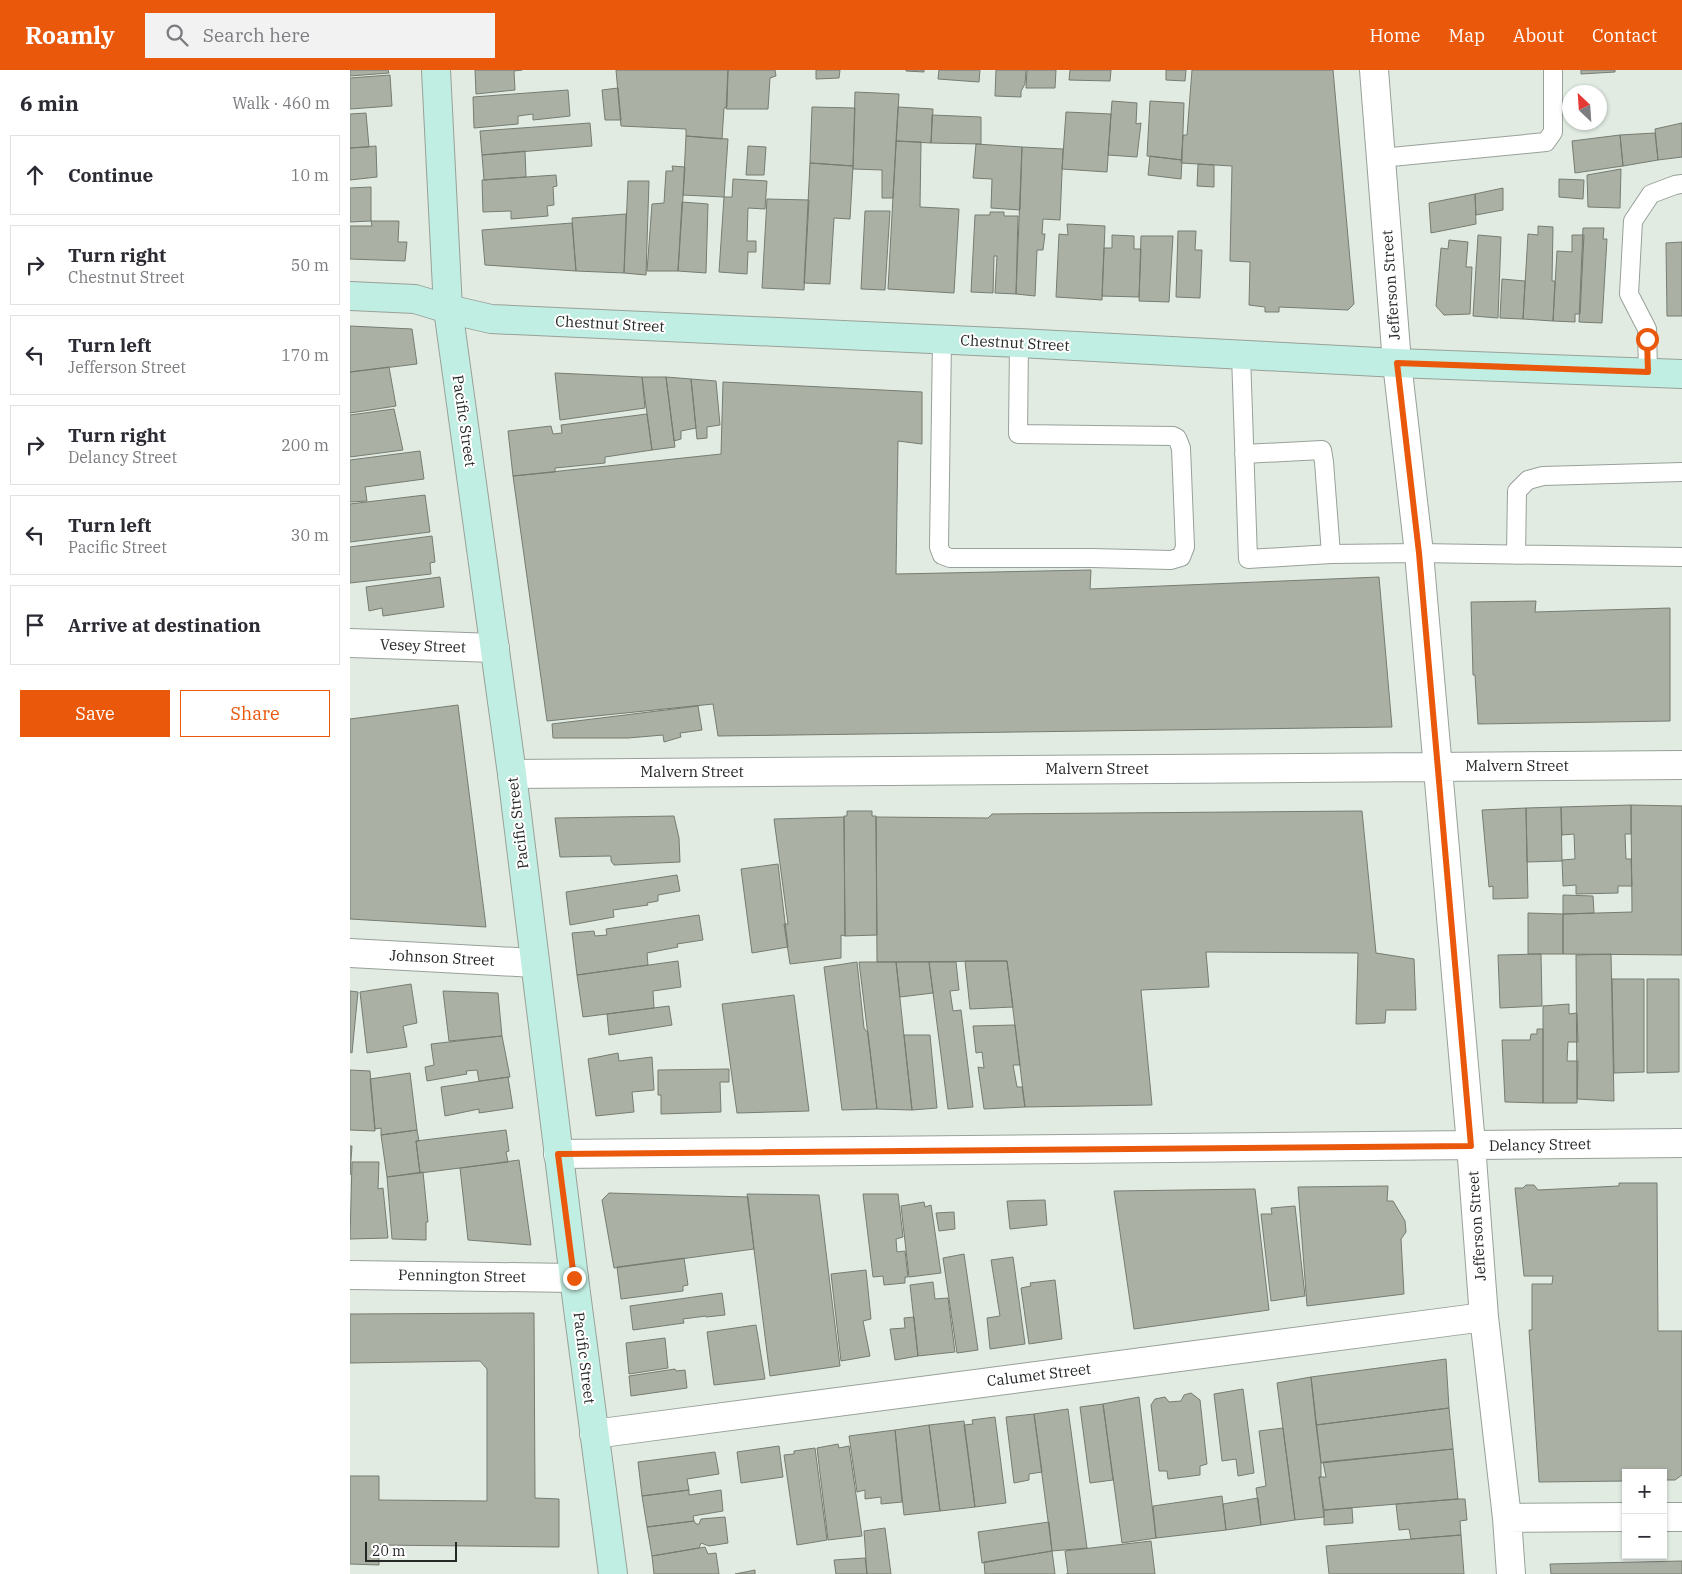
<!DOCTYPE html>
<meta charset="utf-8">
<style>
body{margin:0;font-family:"IBM Plex Serif",serif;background:#f2f2f3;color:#2b2b33}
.controls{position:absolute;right:15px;bottom:15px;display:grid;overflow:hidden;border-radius:0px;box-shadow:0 1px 4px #0004}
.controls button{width:45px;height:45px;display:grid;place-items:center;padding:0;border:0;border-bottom:1px solid #e1e1e2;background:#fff;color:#2b2b33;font:25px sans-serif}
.compass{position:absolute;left:1212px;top:15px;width:45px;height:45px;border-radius:50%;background:#fff;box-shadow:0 1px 4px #0004;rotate:335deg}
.scale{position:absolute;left:15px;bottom:12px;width:92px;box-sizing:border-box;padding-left:5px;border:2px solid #242825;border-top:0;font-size:14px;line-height:18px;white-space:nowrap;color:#242825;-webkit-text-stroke:4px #fff;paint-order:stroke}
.stop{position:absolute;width:15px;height:15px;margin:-11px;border:4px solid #ea580c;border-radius:50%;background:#fff}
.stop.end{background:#ea580c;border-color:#fff;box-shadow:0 1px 5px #0008}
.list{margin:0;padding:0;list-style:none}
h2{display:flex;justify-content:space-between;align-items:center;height:65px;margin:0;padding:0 20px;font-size:21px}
h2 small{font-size:16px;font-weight:400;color:#7c7c81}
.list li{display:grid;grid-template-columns:32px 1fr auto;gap:15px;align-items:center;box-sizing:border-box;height:80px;margin:0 10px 10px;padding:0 10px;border:1px solid #e1e1e2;border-radius:0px}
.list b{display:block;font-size:19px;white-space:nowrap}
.list p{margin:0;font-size:16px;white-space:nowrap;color:#7c7c81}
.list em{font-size:16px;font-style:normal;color:#7c7c81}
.actions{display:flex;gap:10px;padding:15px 20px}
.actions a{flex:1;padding:11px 0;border:1px solid #ea580c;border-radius:0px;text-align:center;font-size:18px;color:#ea580c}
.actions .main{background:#ea580c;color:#fff}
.icon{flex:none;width:28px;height:28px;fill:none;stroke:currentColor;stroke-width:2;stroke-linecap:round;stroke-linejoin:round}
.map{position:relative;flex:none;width:1332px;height:1504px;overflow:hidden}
header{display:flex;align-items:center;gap:30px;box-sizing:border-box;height:70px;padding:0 25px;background:#ea580c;color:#fff}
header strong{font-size:24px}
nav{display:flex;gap:28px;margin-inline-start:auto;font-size:18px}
.search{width:350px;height:45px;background:#f2f2f3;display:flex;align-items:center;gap:12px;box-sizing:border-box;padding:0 18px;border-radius:0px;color:#7c7c81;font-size:19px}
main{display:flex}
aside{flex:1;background:#fff}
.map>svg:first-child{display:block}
</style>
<header>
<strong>Roamly</strong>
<div class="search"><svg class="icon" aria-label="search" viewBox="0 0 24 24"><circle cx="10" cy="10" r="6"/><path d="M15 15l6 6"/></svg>Search here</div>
<nav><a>Home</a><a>Map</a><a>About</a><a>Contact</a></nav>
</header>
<main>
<aside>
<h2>6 min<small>Walk · 460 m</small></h2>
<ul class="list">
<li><svg class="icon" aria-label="ahead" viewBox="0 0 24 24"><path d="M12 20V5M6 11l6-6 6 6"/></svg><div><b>Continue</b></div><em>10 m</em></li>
<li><svg class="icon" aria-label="right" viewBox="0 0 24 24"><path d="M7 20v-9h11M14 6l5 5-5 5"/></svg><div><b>Turn right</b><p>Chestnut Street</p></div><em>50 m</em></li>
<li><svg class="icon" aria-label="left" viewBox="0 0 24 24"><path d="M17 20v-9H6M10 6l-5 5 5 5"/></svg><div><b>Turn left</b><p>Jefferson Street</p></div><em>170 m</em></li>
<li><svg class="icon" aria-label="right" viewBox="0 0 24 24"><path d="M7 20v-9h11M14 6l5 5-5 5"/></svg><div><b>Turn right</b><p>Delancy Street</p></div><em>200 m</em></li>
<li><svg class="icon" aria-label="left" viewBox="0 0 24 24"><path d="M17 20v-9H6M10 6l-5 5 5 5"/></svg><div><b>Turn left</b><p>Pacific Street</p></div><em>30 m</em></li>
<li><svg class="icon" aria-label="arrive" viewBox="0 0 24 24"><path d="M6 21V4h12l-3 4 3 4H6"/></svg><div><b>Arrive at destination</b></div></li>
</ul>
<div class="actions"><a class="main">Save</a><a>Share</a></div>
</aside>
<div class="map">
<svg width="1332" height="1504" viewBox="0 0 1332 1504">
<rect width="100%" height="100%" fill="#e1ebe2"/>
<path fill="#abb0a5" stroke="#777c71" d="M0 0H38L39 3 0 6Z
M125 0H172L164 1 165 20 126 24Z
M266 0H378L377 37 374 38 372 69 336 66V59L271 56Z
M378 0H425L426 6 420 8 418 39H376Z
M466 0H490L489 8 466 9Z
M556 0H574V2L556 1Z
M589 0H630L629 12 588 9Z
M646 0H676L675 14 671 21V27L645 26Z
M677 0H706L705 18H676Z
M720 0H761L760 11 719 10Z
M816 0H836L835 11 816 10Z
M842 0H983L1004 234 998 240 929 237V242H915V237L899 235 900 192 880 191 882 96 831 93 833 65H837Z
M1231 0H1265V2L1231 4Z
M40 5 42 36 0 39V8Z
M268 18 271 50H255L252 20Z
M218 20 220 46 183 50V44L168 46V54L124 58 123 27Z
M505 22 549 24 543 128H532V100L503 99Z
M762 31 787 33 786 54 791 53 787 87 758 85Z
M800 31 834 33 832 90 797 86Z
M462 37 505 38 503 96 460 93Z
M548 37 583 39 581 73 546 71Z
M716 42 761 44 757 102 712 99Z
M16 43 19 77 0 78V44Z
M582 45 631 47V74L581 73Z
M240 53 242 76 132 85 130 61Z
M1332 53V87L1308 90 1305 59Z
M1305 63 1308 90 1273 96 1270 65Z
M1270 65 1273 96 1225 103 1222 71Z
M336 66 378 69 374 127 333 125Z
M546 71 571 72 570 137 609 139 604 223 538 219Z
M626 74 672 77 670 140 641 138 642 109 623 108Z
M26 76 27 107 0 110V78Z
M398 76 416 77 414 105H396Z
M672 77 713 79 710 150 693 149 692 164H695L693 180H687L685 226 666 224Z
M175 81 176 107 134 110 132 85Z
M800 86 832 90 831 109 798 105Z
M460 93 503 96 500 149 484 148 480 214 454 213Z
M848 94 864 95V117L847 116Z
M322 96 335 97 328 201H297L302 134 314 133 316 101H323Z
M1271 99 1270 138 1238 137 1237 105Z
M206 105 207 116 203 117 204 135 197 136 198 146 161 149V141L133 142 132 110Z
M383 109 417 111 415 139 398 138 397 171H406V182H398L397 204 369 202 374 127H382Z
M1209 109 1234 110 1233 129 1209 127Z
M278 111H299L296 205 274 203Z
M21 117V151L0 152V118Z
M1153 118V140L1126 145 1125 124Z
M1125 124 1126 154 1081 163 1079 133Z
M417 129 459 130 454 220 412 218Z
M332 132 358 134 356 203 328 201Z
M515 141H540L535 220 511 219Z
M640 142H654V146H668L666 224 645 223 647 186H644L643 223 621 222 625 145H640Z
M276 144 274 203 226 201 222 148Z
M21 151H49L48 172H57L55 191 0 189V156H22Z
M222 153 226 201 135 195 132 160Z
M717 154 755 156 752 230 706 227 709 164 718 165Z
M1188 156 1203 157 1202 211H1205L1203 251 1173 249 1178 164 1188 165Z
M1233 158H1254L1253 169H1257L1252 253 1229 252Z
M828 161H846L845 180H852L850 228 826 227Z
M762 165 784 166V179H791L789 227 752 226 754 178H762Z
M1128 165 1151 167 1148 248 1123 246Z
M1222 165H1234L1230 244H1225V252L1203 251 1207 181 1222 182Z
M791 166H823L819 232 789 231Z
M1099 170 1118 172 1116 197H1122L1120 244 1094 245 1086 236 1091 178 1098 179Z
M1332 172V246H1317L1316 173Z
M1152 209 1175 211 1173 249 1150 248Z
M0 256 62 259 67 294 0 302Z
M39 297 46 336 0 343V302Z
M205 303 292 307 295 338 210 350Z
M292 307H316L325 377 302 380Z
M316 307 341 309 346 358 331 361V369L324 371Z
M341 309 366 311 370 355 357 357V368L347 369Z
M373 312 572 322V374L548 371 546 504 741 500 740 519 1029 507 1042 657 368 666 363 634 197 651 163 406 371 384Z
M44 339 53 380 0 387V345Z
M297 344 302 380 255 387V393L205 398V402L163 406 158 361 201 356 203 364 212 363 211 355Z
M70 381 74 409 15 417 17 431 0 432V390Z
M75 425 80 462 0 472V434Z
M82 466 85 492 80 493 81 504 0 513V477Z
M90 507 94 537 33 546 32 538 19 541 16 517Z
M1186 531 1185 542 1320 538V651L1128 654 1125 605H1123L1121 532Z
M108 635 136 857 0 849V649Z
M348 636 352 660 330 663 331 667 314 672 313 665 278 668H203L202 654Z
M1281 735 1332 736V885L1213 884V844L1282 842Z
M1281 735V764H1275L1276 789H1281L1282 816H1268V823L1226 824V815L1213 816 1212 790 1225 789 1224 764 1212 765 1211 737Z
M1211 737 1212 791 1177 792 1176 738Z
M1176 738 1178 828 1143 829V816L1139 817 1132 740Z
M497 741H522V746H526L527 865 495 866 494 747V746H497Z
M1012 741 1026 883 1064 889 1066 940H1036L1035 953 1006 954 1008 883 856 882 859 917 791 920 802 1035 675 1037 657 891 527 892 526 747 638 748 642 744Z
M324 746 329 768 330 792 264 795 261 791V786L210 787 205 748Z
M494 747 495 866 491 865V888L440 894 434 854H438L424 749Z
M428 794 438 877 402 883 391 799Z
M327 805 330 821 308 825V831L297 833 298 835 263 840 264 847 220 855 216 822Z
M1213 825 1243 826 1244 843 1213 844Z
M1178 843 1213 844V884H1178Z
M349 845 353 870 327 874 328 877 297 883 298 895 227 905 222 863 244 861 245 866 257 865 256 859Z
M1191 884 1192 936 1150 938 1148 885Z
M1261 884 1264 1031 1227 1029 1226 885Z
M328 891 331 917 303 921 304 938 233 947 227 905Z
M615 891H657L663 937 620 939Z
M507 892 514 958 518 963 527 1039 492 1040 474 897Z
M509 892H546L562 1040 527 1039Z
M546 892H579L583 923 550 927Z
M579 892H606L609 920 600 921 603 941 611 940 623 1037 598 1039Z
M1262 909H1294V1002L1264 1003Z
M1297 909H1329V1002L1297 1003Z
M61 914 67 953 53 956 57 977 17 983 10 922Z
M0 921 8 922 2 983 0 982Z
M93 921 148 923 152 966 99 971Z
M444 925 459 1041 387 1043 372 934Z
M1219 934V944L1227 943 1228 972H1218L1217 991H1228L1227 1033H1193V936Z
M319 936 322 955 259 965 257 944Z
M665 955 670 995H663L667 1017H672L675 1037 634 1039 628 997 634 998 632 982 626 983 623 956Z
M1187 959H1193V1033L1155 1032 1152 970H1180L1181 964H1187Z
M554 965H580L587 1038 562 1040Z
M152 966 160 1007 129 1011 127 1000 116 1001 117 1004 77 1011 75 997 84 995 81 974Z
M268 983 269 991 302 987 304 1020 282 1022 284 1042 246 1046 238 989Z
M379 999V1012H370L371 1042 311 1044V1025H308V1000Z
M0 1000 20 1001 25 1061 0 1060Z
M60 1003 67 1060 31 1065V1058L25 1059 20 1009Z
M158 1007 163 1038 129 1043V1039L95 1046 91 1017Z
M67 1060 69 1071H66L70 1103 37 1107 31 1065Z
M156 1060 159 1081 156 1082 158 1092 70 1103 66 1071Z
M0 1076H2L0 1105Z
M169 1090 181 1175 118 1170 110 1098Z
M2 1092H29L28 1119 33 1118 38 1168 0 1169Z
M73 1102 78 1152H76V1170L42 1169 37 1107Z
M1269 1113H1307L1308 1261H1332V1405L1325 1410H1313V1403H1276V1411L1189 1412 1179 1260H1182V1214H1202L1203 1206H1174L1165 1118H1173L1176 1115H1184L1188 1120 1269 1116Z
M1038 1116 1037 1131H1043L1055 1151 1056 1162 1051 1169 1054 1224 957 1236 948 1117Z
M905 1119 919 1240 784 1259 764 1121Z
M259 1123 398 1127 404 1179 264 1198 252 1130Z
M397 1124 469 1125 490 1296 420 1306Z
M513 1124H548L553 1167 546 1169 547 1182 555 1181 558 1207H555V1213L534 1215 533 1206 523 1207Z
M695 1130 697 1155 660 1159 657 1131Z
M574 1132 575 1137 581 1135 591 1203 559 1207 551 1136Z
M945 1136 955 1226 921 1231 911 1144H922L921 1138Z
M604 1142 605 1159 589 1161 586 1143Z
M614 1184 628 1280 607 1283 593 1188Z
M663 1187 675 1274 640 1279 637 1248 650 1246 641 1190Z
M334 1188 338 1215 333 1216V1221L271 1229 267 1197Z
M516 1200 521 1249 513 1251 520 1286 491 1291 481 1204Z
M705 1210 712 1269 679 1274 671 1218 681 1216 680 1213Z
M583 1212 585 1229 598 1228 605 1282 568 1286 560 1215Z
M372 1223 375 1245 356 1247V1246L333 1249 334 1253 283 1260 280 1236Z
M184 1243 185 1428 209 1429V1477L29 1475V1495L0 1494V1406H29V1430L137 1431V1299L130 1291 0 1293V1244Z
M564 1247 568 1286 545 1290 540 1259 555 1258 554 1248Z
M406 1255 415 1309 364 1315 357 1262Z
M315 1268 318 1298 279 1304 276 1273Z
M1096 1289 1099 1338 966 1355 961 1307Z
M325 1299 326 1301 335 1300 337 1318 281 1326 279 1306Z
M961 1307 971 1393V1407H969L974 1447 945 1450 927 1313Z
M893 1319 904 1403 888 1406 886 1389 872 1391 864 1324Z
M841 1323 850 1330 857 1394 850 1396V1405L818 1409 817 1401H809L801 1335 805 1329 815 1327 819 1332 831 1331 834 1325Z
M789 1327 806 1468 772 1473 753 1334Z
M753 1334 763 1410 740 1413 730 1337Z
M1099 1338 1103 1379 971 1393 966 1355Z
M718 1339 737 1478 702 1481 684 1344Z
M684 1344 692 1402 679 1404V1410L664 1413 656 1347Z
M645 1347 656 1433 625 1437 614 1355 623 1354 622 1350Z
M614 1351 625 1437 590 1441 579 1355Z
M579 1355 590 1441 554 1445 545 1360Z
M933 1358 945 1450 911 1455 906 1418 916 1416 909 1361Z
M545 1360 552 1432 531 1434V1427L515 1429V1420L507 1422 499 1366Z
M488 1374 489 1378 499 1376 512 1466 478 1470 467 1378Z
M429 1376 433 1407 391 1413 387 1382Z
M465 1378 477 1470 447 1475 434 1385 444 1384V1381Z
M1103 1379 1108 1429 974 1440 969 1407H976L973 1392Z
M365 1382 369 1404 337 1409 339 1420 292 1426 288 1392Z
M339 1420V1425L371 1420 373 1441 343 1446 344 1451 297 1457 292 1426Z
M872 1426 876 1460 806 1468 803 1436Z
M908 1428 911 1455 876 1460 873 1434Z
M1108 1429H1115L1117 1450 1110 1451 1111 1465 1061 1469 1059 1459 1049 1460 1046 1434Z
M1002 1438 1003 1453 974 1455V1440Z
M375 1447 378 1473 359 1476 351 1473 349 1478 302 1486 297 1457 344 1451 346 1454H349L351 1449Z
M699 1452 702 1481 632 1493 628 1462Z
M535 1458 541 1504H517L514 1461Z
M1111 1465 1114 1504H979L976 1476Z
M801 1471 805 1504H716H718L715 1481Z
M355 1477 358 1484 366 1483 369 1504H304L302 1486Z
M702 1481 705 1504H635L634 1492Z
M515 1488 517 1504H486L484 1490Z
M1332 1491V1504H1201L1200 1494Z
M405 1500V1504H385Z"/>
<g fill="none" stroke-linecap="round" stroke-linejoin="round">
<g stroke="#98a199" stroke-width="20">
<path id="lane" d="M1031 88 1196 72 1203 62V0
M592 270 589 477 592 485 600 488H742L821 490 831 487 835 477 831 378 827 368 823 366 668 364 669 273
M891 285 898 489 981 484 974 392 972 380 894 384
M1298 302 1297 259 1279 224 1283 151 1301 124 1325 115 1332 114
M981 484 1069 483 1332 487
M1166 485 1167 421 1178 410 1193 406 1332 402"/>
</g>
<g stroke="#98a199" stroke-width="30">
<path id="street" d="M1024 0 1047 293 1069 483 1121 1075 1134 1247 1157 1448 1161 1504
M0 573 145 578
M162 704 1332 695
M0 883 184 893
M208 1084 1332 1073
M0 1205 224 1208
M244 1364 1134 1247
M1313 1447H1332
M1157 1448 1276 1447"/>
</g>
<g stroke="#98a199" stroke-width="30">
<path id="secondary" d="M86 0 98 239 162 704 224 1208 263 1504
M0 226 65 229 98 239 141 249 669 273 1047 293 1332 304"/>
</g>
<use href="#lane" stroke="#fff" stroke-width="18"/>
<use href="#street" stroke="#fff" stroke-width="28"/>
<use href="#secondary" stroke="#c1eee2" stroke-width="28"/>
</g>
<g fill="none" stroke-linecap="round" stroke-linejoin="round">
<path stroke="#ea580c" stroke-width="6" d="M224 1208 208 1084 1121 1076 1069 483 1047 293 1298 302 1297 269"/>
</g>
<g text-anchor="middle" stroke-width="4" stroke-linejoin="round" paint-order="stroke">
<g font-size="15" fill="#242825" stroke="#fff">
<text transform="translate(1041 215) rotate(-94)" y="5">Jefferson Street</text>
<text transform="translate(260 254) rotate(3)" y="5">Chestnut Street</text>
<text transform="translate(665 273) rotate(3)" y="5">Chestnut Street</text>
<text transform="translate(114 351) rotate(82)" y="5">Pacific Street</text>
<text transform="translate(73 576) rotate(2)" y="5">Vesey Street</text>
<text x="1167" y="701">Malvern Street</text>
<text x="747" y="704">Malvern Street</text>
<text x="342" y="707">Malvern Street</text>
<text transform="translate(168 753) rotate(-97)" y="5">Pacific Street</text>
<text transform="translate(92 888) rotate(3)" y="5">Johnson Street</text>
<text transform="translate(1190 1075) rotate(-1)" y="5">Delancy Street</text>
<text transform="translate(1127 1156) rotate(-94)" y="5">Jefferson Street</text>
<text transform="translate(112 1206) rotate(1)" y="5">Pennington Street</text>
<text transform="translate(234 1288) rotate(83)" y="5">Pacific Street</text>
<text transform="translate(689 1305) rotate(-7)" y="5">Calumet Street</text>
</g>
</g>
</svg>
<div class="controls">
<button>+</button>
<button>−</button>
</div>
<svg class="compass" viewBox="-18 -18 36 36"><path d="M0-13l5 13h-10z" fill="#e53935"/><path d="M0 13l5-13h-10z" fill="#7c7c81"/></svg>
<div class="scale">20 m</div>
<div class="stop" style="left:1297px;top:269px"></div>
<div class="stop end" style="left:224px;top:1208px"></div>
</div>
</main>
